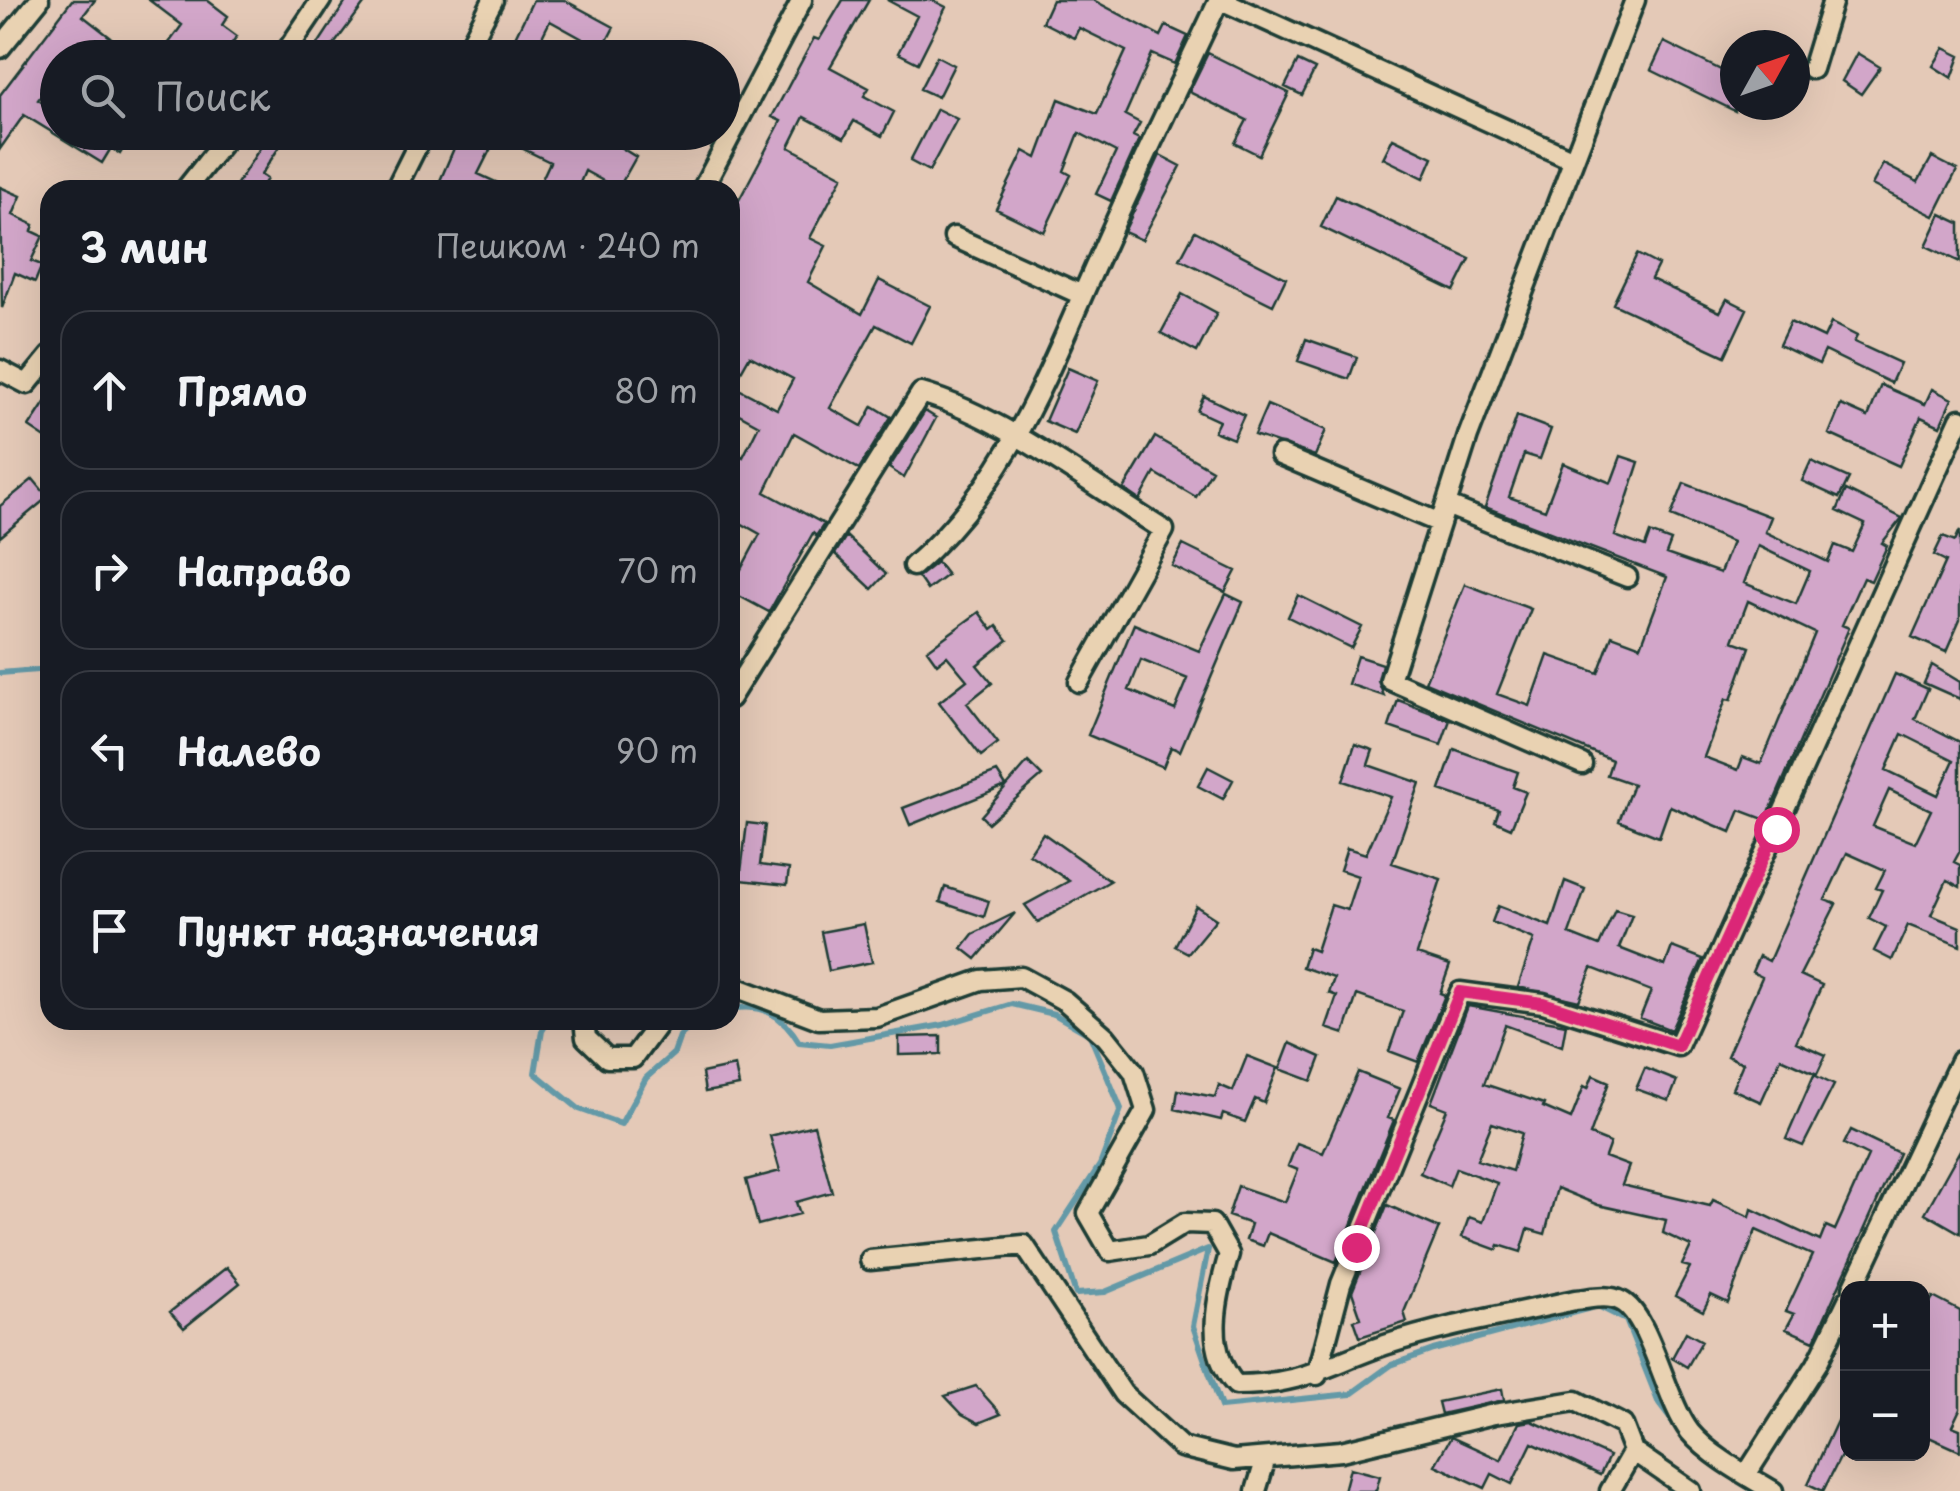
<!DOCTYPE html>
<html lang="ru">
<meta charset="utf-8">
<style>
body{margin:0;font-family:"Playpen Sans",sans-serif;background:#242831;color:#f1f3f6}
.controls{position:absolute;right:30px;bottom:30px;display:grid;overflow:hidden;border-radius:20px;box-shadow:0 10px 40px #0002}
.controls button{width:90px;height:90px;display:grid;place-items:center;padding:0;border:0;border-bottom:2px solid #363941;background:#171b24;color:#f1f3f6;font:50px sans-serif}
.compass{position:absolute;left:1720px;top:30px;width:90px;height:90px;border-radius:50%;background:#171b24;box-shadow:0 10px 40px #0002;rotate:50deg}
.stop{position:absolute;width:30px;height:30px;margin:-22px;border:8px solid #db2777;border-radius:50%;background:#fff}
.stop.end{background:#db2777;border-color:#fff;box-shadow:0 2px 10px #0008}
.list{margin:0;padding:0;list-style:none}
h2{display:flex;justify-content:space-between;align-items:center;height:130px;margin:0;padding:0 40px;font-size:42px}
h2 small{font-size:32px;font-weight:400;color:#9ea1a6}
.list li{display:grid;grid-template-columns:65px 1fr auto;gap:30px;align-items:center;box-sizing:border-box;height:160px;margin:0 20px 20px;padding:0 20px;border:2px solid #363941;border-radius:30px}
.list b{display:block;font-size:38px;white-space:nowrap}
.list em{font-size:32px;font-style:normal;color:#9ea1a6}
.icon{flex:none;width:55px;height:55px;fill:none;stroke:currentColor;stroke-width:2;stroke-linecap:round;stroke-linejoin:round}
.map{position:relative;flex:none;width:1960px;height:1491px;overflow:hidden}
.search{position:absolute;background:#171b24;box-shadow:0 10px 40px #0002;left:40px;top:40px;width:700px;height:110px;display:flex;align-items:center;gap:25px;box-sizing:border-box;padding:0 35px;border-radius:55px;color:#9ea1a6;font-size:38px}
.panel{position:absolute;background:#171b24;box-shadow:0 10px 40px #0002;left:40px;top:180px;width:700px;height:850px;border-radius:30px}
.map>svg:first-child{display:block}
</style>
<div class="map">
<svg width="1960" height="1491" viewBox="0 0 1960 1491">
<rect width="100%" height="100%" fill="#e4c9b7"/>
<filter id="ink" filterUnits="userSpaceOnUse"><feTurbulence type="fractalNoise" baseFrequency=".01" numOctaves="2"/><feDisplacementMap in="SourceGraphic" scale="20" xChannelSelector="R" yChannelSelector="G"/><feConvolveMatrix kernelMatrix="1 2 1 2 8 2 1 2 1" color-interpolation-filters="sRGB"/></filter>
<g filter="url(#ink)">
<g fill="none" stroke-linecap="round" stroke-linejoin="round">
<path stroke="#6499a7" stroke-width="6" d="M0 673 50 669
M730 1009C762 1003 783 1015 799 1042L830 1045 943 1025 1012 1004 1054 1014 1090 1035 1121 1109 1100 1165 1056 1232 1076 1294 1105 1292 1208 1249 1193 1326 1221 1407 1351 1394 1391 1365 1433 1350 1598 1306 1626 1320 1659 1404 1678 1429
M549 1020 542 1031 535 1073 579 1109 621 1124 646 1078 674 1053 680 1036 698 1020
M1692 1446 1713 1464
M1736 1479 1754 1491"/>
</g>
<path fill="#d2a6c9" stroke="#1f3d34" stroke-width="2.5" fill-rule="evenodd" d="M72 0H95L83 16 137 58H90L76 47 68 58H58V73L38 100 58 112V132H91L104 140 109 132H133L120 154 111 148 102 163 24 115 0 149V95Z
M149 0H207L228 16 222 25 237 36 221 58H158L182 25Z
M347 0H367L324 58H309Z
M533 0H564L614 27 598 58H580L588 42 550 21 538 45 531 41 524 58H505Z
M843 0H869L830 67 869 88 864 96 894 112 882 136 854 121 844 138 804 117 789 147 843 176 810 238 826 246 808 282 862 314 879 280 930 306 911 343 876 325 830 408 862 426 873 406 891 417 859 469 794 433 765 492 824 524 816 536 813 533 769 612 730 591V563L740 571 760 534 730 517V450L743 457 759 425 730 409V217L781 121 772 117 814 38 819 40ZM750 356 793 379 777 409 733 386Z
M887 0H932L946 7 918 63 898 53 917 16Z
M1052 0H1093L1161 36 1166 26 1188 36 1175 64 1152 54 1125 115 1140 123 1133 136 1139 139 1111 201 1096 194 1116 152 1079 133 1064 171 1071 175 1044 232 996 209 1024 151 1037 158 1059 99 1097 114 1126 51 1079 28 1074 38 1042 22Z
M1664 42 1735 77V111L1651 70Z
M1944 48 1960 56 1952 78 1933 66Z
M1208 53 1289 93 1259 155 1235 143 1247 120 1189 92Z
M1857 53 1880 67 1861 94 1842 81Z
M937 56 954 65 938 97 920 89Z
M1298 61 1315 69 1302 95 1285 87Z
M937 109 957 119 929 171 910 161Z
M461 132H533L551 142 556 132H596L636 157 618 189 585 171 577 190H537L550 162 497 136 478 174 513 190H470L458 184 455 190H436Z
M267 137 280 146 261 175 267 179 260 190H233Z
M1393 138 1433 157 1424 178 1383 158Z
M1160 155 1181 166 1142 240 1124 232Z
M1932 157 1957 170 1934 216 1872 185 1883 164 1918 182Z
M0 187 21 196 13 215 34 225 32 231 43 236 31 261 42 265 35 282 15 273 2 308Z
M1336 196 1470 259 1454 291 1321 227Z
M1941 214 1960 223V262L1926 246Z
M1195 231 1286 278 1273 305 1180 259Z
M1637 254 1658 265 1651 279 1720 312 1727 299 1747 309 1725 356 1613 304Z
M1182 294 1217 313 1197 352 1161 333Z
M1790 322 1824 338 1831 323 1857 336 1854 342 1900 363 1891 383 1825 351 1819 364 1779 345Z
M1306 339 1357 357 1349 379 1298 361Z
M1068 368 1098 381 1075 434 1045 421Z
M1881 385 1925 404 1932 389 1952 399 1940 426 1921 417 1899 466 1829 434 1841 405 1868 417Z
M50 395V441L29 427Z
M1204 396 1244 415 1233 439 1214 431 1219 421 1197 411Z
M1267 405 1326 430 1315 456 1254 435Z
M925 411 936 418 904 478 889 468Z
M1517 416 1551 429 1540 459 1524 454 1509 497 1545 510 1563 463 1611 483 1621 456 1639 462 1615 536 1645 547 1650 533 1671 541 1666 554 1720 573 1732 542 1671 516 1684 483 1771 517 1765 532 1828 562 1835 545 1852 552 1865 524 1837 511 1846 490 1902 518 1882 543 1887 546 1871 581 1863 578 1842 625 1849 628 1766 820 1740 810 1731 832 1670 806 1659 837 1619 821 1633 784 1607 775 1612 760 1425 682 1465 584 1531 609 1497 694 1530 706 1548 655 1598 673 1612 635 1641 646 1667 577 1485 507ZM1758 546 1810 571 1796 604 1744 583ZM1748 601 1815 633 1761 764 1743 757 1738 770 1704 757 1726 699 1731 700 1750 647 1733 641Z
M1155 437 1212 470 1196 497 1155 473 1140 500 1124 489Z
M1811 461 1849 478 1839 498 1802 481Z
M33 479 48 497 0 537V506Z
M1960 530V620L1946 652 1912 637 1946 561 1934 555 1943 536 1955 541Z
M846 536 886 574 872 589 835 554Z
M1183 545 1236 571 1225 592 1172 566Z
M937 562 947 575 927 590 918 577Z
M1226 594 1243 602 1180 751 1171 747 1163 767 1088 735 1134 624 1199 651ZM1141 660 1188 679 1175 710 1129 690Z
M1298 595 1362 627 1351 648 1288 617Z
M979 612 992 630 997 626 1008 640 977 665 992 683 967 703 998 743 981 756 939 702 967 680 947 656 937 664 927 650Z
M1357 656 1382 664 1378 681 1384 696 1348 684Z
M1932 665 1960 682V699L1924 683Z
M1895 674 1928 689 1915 719 1960 742V851L1954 862 1960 865V887L1947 880 1931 915 1960 927V946L1908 925 1892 960 1874 951 1886 927 1869 918 1882 890 1876 888 1885 870 1847 853 1825 900 1836 904 1800 975 1822 985 1796 1042 1826 1055 1817 1074 1781 1058 1761 1102 1732 1089 1743 1063 1727 1056 1762 977 1752 972 1759 956 1769 961ZM1902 734 1954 760 1938 795 1886 770ZM1889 790 1931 810 1915 843 1873 826Z
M1398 700 1450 720 1441 745 1389 727Z
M1355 744 1373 750 1368 765 1420 783 1392 863 1441 879 1417 954 1450 965 1440 993 1445 995 1418 1062 1389 1051 1403 1011 1357 995 1344 1034 1326 1028 1337 996 1329 993 1334 978 1302 967 1308 948 1316 951 1331 905 1347 910 1358 876 1340 870 1347 848 1366 854 1391 797 1343 781Z
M1454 749 1518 772 1513 787 1526 792 1511 828 1495 821 1499 810 1440 790Z
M1028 762 1042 776 988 823 981 816Z
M1208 767 1233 780 1223 799 1198 786Z
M997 772 1006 786 910 825 903 808Z
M747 823 765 825 760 865 789 869 787 885 740 880Z
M1043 833 1110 881 1038 922 1025 905 1069 881 1029 854Z
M1565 881 1585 889 1569 934 1599 946 1615 910 1632 915 1619 948 1665 966 1672 947 1703 959 1671 1030 1640 1018 1651 991 1592 968 1579 1001 1518 987 1534 939 1492 922 1498 906 1550 926Z
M945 887 989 901 984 917 940 902Z
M1196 906 1216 919 1188 953 1175 946Z
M1015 913 976 959 962 948 973 934Z
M864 924 872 962 829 971 821 932Z
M1468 1006 1566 1024 1562 1046 1505 1025 1484 1084 1544 1104 1543 1107 1571 1119 1584 1086 1588 1088 1593 1075 1609 1082 1590 1135 1610 1143 1605 1157 1629 1166 1622 1185 1710 1206 1713 1200 1750 1217 1752 1209 1820 1241 1826 1226 1835 1230 1868 1156 1844 1144 1851 1130 1899 1153 1814 1341 1786 1329 1794 1314 1786 1311 1812 1255 1756 1230 1728 1303 1711 1295 1703 1311 1675 1296 1690 1267 1682 1265 1691 1246 1663 1233 1666 1220 1598 1205 1557 1188 1545 1234 1528 1229 1521 1252 1499 1245 1497 1250 1462 1237 1469 1217 1483 1222 1497 1183 1456 1168 1449 1186 1420 1173 1447 1109 1431 1103ZM1492 1123 1522 1133 1512 1171 1477 1160Z
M941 1036V1054L899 1055V1037Z
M1290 1043 1321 1057 1312 1081 1280 1069Z
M1247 1056 1278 1068 1264 1103 1255 1099 1245 1122 1223 1114 1221 1120 1175 1109 1178 1090 1215 1097 1219 1085 1233 1091Z
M735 1066 739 1086 705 1092 702 1073Z
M1645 1068 1677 1081 1669 1101 1636 1089Z
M1358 1072 1400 1089 1388 1118 1394 1120 1336 1262 1268 1233 1263 1246 1246 1240 1251 1224 1228 1216 1238 1186 1285 1202 1298 1170 1288 1166 1297 1143 1323 1153Z
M1814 1075 1834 1085 1803 1146 1786 1139Z
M814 1125 832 1192 796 1202 800 1214 758 1225 746 1180 780 1171 770 1136Z
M1960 1150V1233L1925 1213Z
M1387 1205 1439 1228 1404 1312 1407 1322 1360 1337 1354 1320 1361 1318 1352 1292Z
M227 1267 240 1283 184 1328 170 1312Z
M1933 1297 1960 1311V1409L1952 1426 1960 1429V1451L1922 1434V1316Z
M1686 1332 1702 1341 1687 1367 1672 1358Z
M976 1386 1001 1414 979 1423 962 1414 945 1396Z
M1502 1389 1504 1400 1441 1414 1438 1402Z
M1848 1397V1459L1841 1456 1823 1491 1808 1484Z
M1532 1421 1609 1456 1600 1475 1532 1443 1512 1484 1492 1474 1485 1488 1435 1465 1451 1437 1501 1460 1519 1423Z
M1350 1468 1380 1476 1376 1491H1344Z"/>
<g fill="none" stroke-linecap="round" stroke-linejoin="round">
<g stroke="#1f3d34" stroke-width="25">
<path id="street" d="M1221 0 1571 159
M0 48 39 0
M282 58 321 0
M463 58 493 0
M1812 69 1833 0
M185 190 231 132
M395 190 424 132
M702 190 802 0
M954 237 1082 295
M0 370 27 384 50 356
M1280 455 1440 523
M1446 505 1627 577
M913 566C1012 480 1050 365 1103 249 1140 165 1180 83 1219 0
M730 698 921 393C1003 416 1091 485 1164 530L1079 682
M1582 764 1390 680 1468 436 1635 0
M730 985 819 1019 877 1017 981 980 1021 977 1065 1001 1106 1037 1134 1072 1146 1110 1088 1213 1110 1251 1149 1245 1185 1223 1212 1224 1229 1254C1217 1297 1203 1349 1236 1385 1303 1385 1326 1365 1385 1345 1446 1325 1512 1314 1575 1300 1590 1299 1607 1294 1621 1301 1650 1315 1666 1402 1690 1432 1710 1456 1746 1475 1773 1491
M584 1020 586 1038 607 1058H633L661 1020
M870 1260 1024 1245 1123 1394 1181 1447 1234 1460 1341 1451 1494 1414 1576 1401 1623 1425 1633 1451 1691 1491
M1853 1288 1960 1061
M1317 1375 1341 1284 1460 992 1543 1003 1678 1046 1960 419
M1746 1475 1817 1364 1848 1300
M1256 1491 1266 1458
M1610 1491 1633 1451"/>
</g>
<use href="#street" stroke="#e9d2b2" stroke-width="18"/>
</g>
</g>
<g fill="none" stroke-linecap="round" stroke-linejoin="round" filter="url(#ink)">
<path stroke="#db2777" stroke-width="12" d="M1356 1247 1460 992 1543 1003 1678 1046 1776 829"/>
</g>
</svg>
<div class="controls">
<button>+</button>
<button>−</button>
</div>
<svg class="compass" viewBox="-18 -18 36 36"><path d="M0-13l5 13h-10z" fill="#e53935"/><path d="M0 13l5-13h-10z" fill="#9ea1a6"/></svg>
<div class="stop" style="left:1776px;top:829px"></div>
<div class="stop end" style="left:1356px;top:1247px"></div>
<div class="search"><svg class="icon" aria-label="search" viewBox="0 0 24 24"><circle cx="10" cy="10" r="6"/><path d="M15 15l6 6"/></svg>Поиск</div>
<section class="panel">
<h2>3 мин<small>Пешком · 240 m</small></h2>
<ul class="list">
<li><svg class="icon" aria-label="ahead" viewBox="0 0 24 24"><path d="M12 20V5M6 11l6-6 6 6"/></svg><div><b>Прямо</b></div><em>80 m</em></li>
<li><svg class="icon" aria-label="right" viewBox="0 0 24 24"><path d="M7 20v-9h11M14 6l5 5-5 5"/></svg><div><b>Направо</b></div><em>70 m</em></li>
<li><svg class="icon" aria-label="left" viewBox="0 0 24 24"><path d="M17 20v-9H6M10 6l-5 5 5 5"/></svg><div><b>Налево</b></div><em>90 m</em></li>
<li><svg class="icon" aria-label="arrive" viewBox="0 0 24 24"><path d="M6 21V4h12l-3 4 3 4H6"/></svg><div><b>Пункт назначения</b></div></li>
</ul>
</section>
</div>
